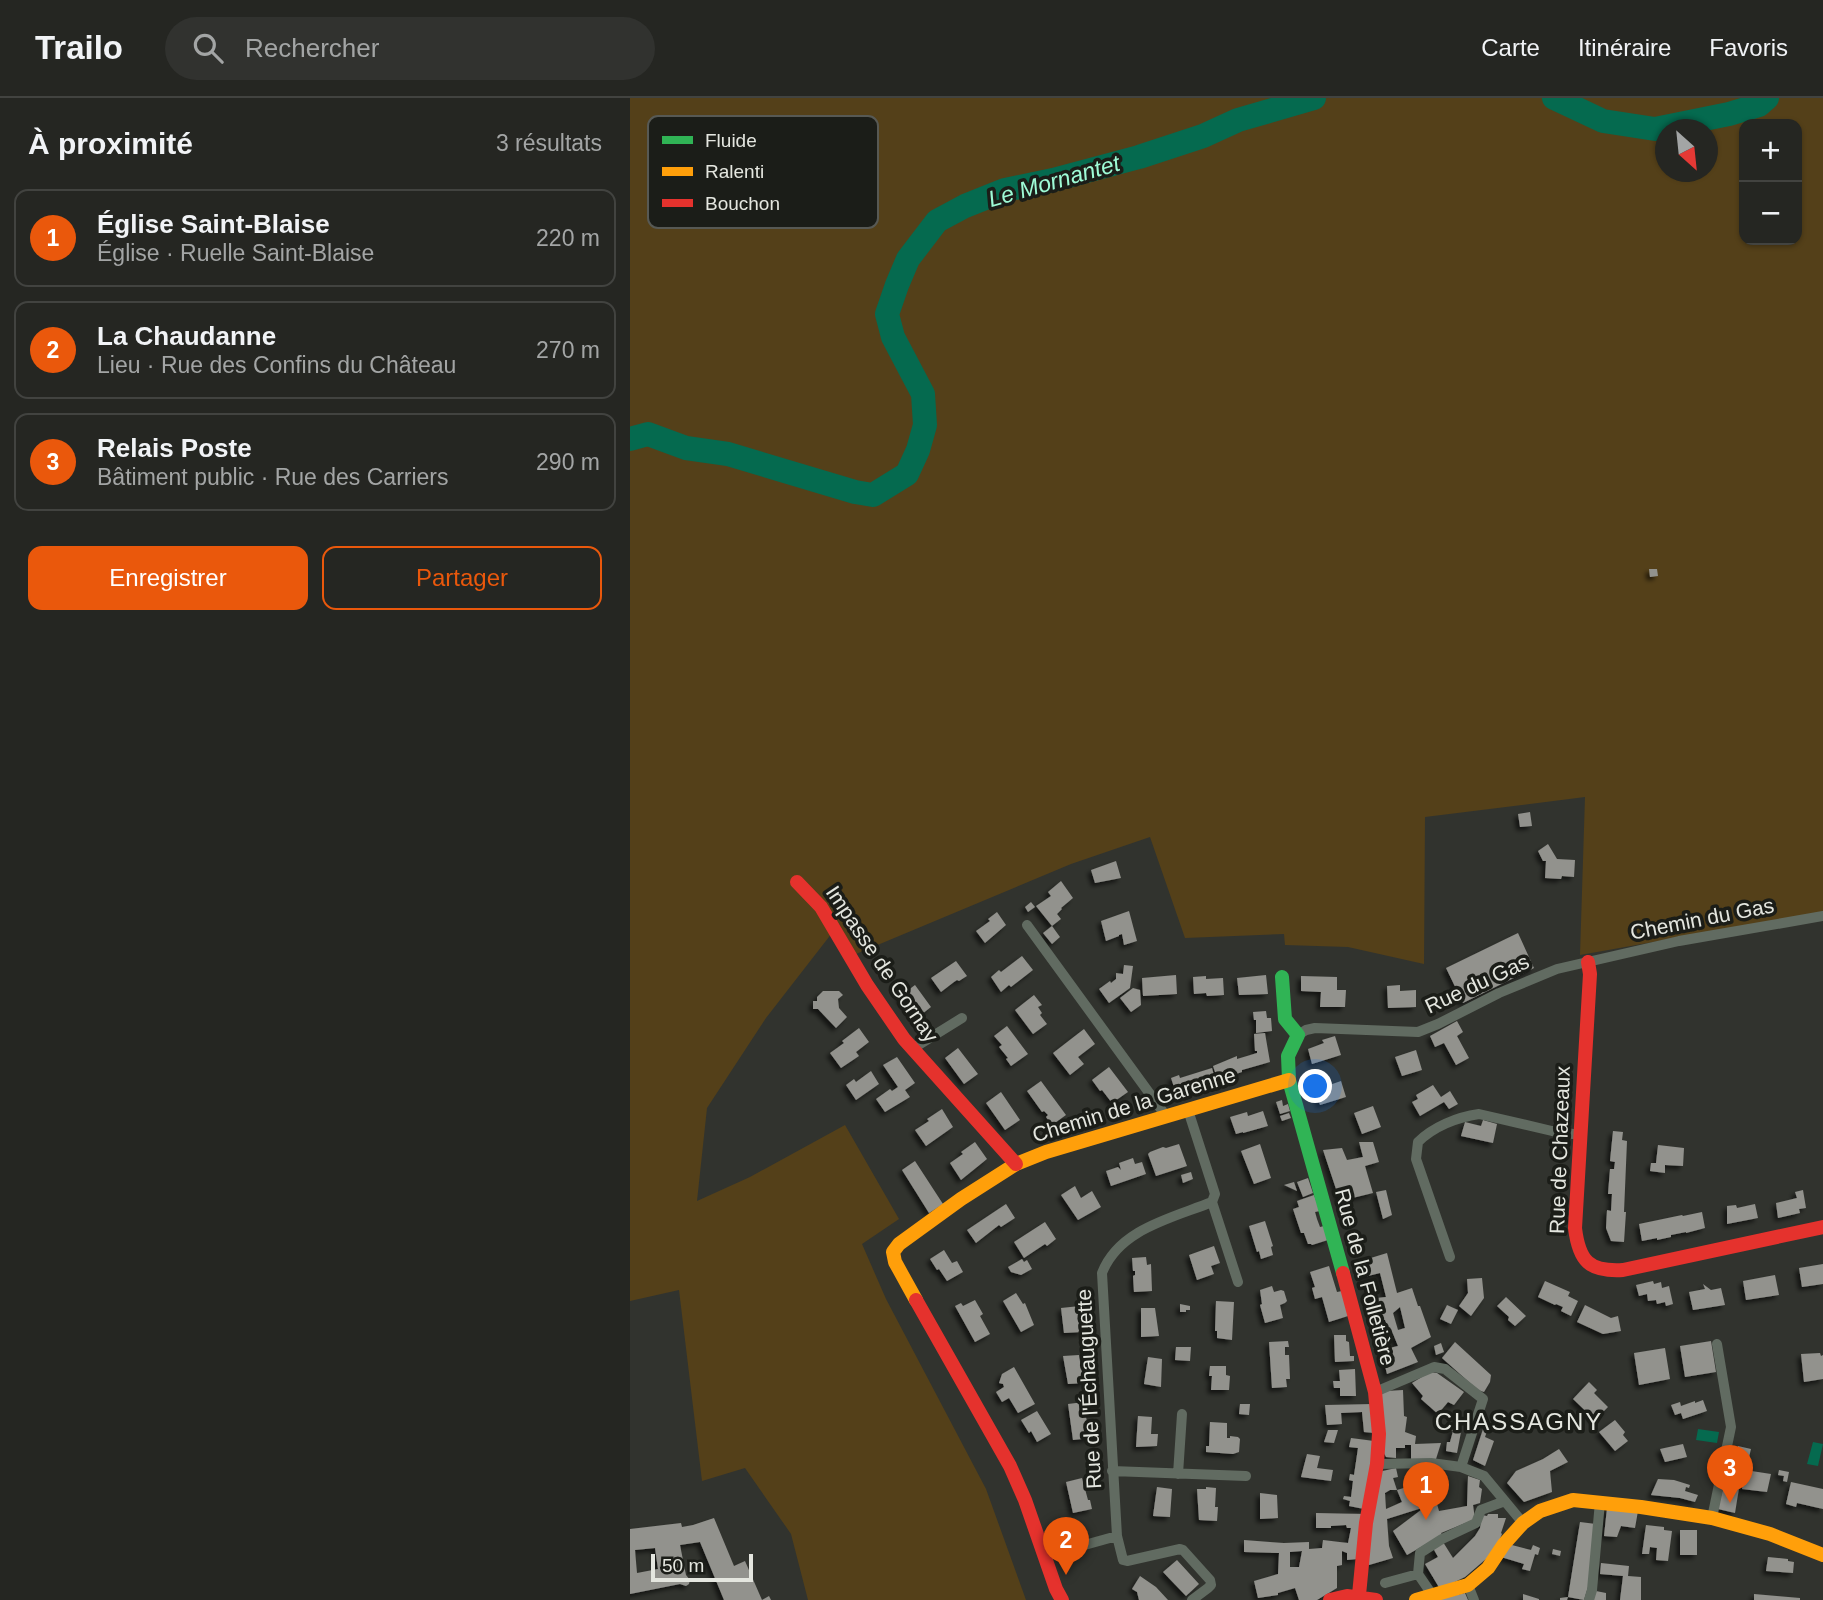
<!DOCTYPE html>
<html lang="fr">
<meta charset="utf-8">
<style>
body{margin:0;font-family:Helvetica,sans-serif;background:#31322f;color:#f1f3f6}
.controls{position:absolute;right:21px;top:21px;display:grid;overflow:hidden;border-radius:14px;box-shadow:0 2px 5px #0004}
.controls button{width:63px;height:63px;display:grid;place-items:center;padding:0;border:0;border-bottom:2px solid #424340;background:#252622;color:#f1f3f6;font:35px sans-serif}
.compass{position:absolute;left:1025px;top:21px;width:63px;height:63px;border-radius:50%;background:#252622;box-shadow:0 2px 5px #0004;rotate:153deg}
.scale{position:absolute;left:21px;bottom:18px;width:102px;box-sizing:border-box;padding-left:7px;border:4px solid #e4e6df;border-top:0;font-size:19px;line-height:24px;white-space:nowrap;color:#e4e6df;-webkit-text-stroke:5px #1b1d18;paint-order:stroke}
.you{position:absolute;left:686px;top:989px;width:24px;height:24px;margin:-18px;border:5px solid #fff;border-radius:50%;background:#1a73e8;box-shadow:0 0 0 10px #1a73e833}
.badge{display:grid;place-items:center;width:46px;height:46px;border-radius:50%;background:#ea580c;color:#fff;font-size:23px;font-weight:700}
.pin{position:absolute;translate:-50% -58px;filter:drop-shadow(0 2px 4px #0008)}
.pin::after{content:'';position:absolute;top:37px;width:24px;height:21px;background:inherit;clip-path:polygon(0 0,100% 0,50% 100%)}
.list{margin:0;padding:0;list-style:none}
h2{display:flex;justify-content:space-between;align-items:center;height:91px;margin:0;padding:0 28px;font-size:30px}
h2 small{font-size:23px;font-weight:400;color:#a3a5a5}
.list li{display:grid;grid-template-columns:46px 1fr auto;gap:21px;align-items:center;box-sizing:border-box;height:98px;margin:0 14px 14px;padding:0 14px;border:2px solid #424340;border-radius:14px}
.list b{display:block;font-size:26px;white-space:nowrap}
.list p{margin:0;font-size:23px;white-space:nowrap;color:#a3a5a5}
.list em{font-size:23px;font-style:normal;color:#a3a5a5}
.actions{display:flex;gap:14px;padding:21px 28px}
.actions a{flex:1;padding:16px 0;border:2px solid #ea580c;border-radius:14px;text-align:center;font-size:24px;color:#ea580c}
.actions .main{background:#ea580c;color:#fff}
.icon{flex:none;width:38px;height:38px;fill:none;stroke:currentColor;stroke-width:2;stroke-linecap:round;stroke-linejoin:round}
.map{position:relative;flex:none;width:1193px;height:1502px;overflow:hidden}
header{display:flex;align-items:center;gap:42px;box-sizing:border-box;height:98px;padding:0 35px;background:#252622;border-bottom:2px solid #424340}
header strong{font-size:33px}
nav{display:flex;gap:38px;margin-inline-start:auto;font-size:24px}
.search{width:490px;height:63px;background:#31322f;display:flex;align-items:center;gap:18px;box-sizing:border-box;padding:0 24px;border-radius:38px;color:#a3a5a5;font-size:26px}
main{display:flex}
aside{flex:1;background:#252622}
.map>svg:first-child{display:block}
</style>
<header>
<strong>Trailo</strong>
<div class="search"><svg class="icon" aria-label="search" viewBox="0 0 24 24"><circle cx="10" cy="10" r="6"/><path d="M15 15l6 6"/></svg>Rechercher</div>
<nav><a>Carte</a><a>Itinéraire</a><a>Favoris</a></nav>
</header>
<main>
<aside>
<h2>À proximité<small>3 résultats</small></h2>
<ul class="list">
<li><span class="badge">1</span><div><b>Église Saint-Blaise</b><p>Église · Ruelle Saint-Blaise</p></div><em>220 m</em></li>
<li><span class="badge">2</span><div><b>La Chaudanne</b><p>Lieu · Rue des Confins du Château</p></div><em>270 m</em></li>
<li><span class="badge">3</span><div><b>Relais Poste</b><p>Bâtiment public · Rue des Carriers</p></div><em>290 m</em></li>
</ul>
<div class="actions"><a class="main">Enregistrer</a><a>Partager</a></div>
</aside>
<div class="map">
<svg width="1193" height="1502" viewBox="0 0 1193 1502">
<defs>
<filter id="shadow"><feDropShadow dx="-3.5" dy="3.5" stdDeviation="2" flood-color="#0009"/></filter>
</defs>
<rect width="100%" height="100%" fill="#31332e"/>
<path fill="#544019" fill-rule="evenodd" d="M0 0H1193V814L950 857 955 699 795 719 794 866 718 849 655 847 654 836 555 840 520 739 441 766 226 856 209 826 136 920 77 1010 67 1103 120 1079 215 1027 269 1121 232 1146 256 1201 356 1391 396 1502H178L161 1436 115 1370 72 1383 49 1192 0 1203ZM1114 26H1167V142H1114ZM1036 32H1078V74H1036Z"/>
<path fill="#056a4f" d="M1068 1331 1089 1334 1087 1345 1066 1342Z
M1183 1344 1193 1346 1188 1368 1177 1366Z"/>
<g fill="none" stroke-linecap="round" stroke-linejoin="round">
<path stroke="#056a4f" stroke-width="24" d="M924 0 973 23 1025 31 1099 16 1129 7 1137 0
M0 341 18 336 56 350 98 356 225 394 243 397 277 376 288 352 295 327 293 296 263 239 257 216 267 187 278 161 307 123 335 108 375 92 423 82 509 59 573 38 608 22 684 0"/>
</g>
<path fill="#92928d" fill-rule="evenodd" filter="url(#shadow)" d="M1019 471H1027L1028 478 1020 479Z
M900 714 902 728 890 729 888 716Z
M918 746 927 761 945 762 944 779 932 778 931 781 915 780 916 763H913L908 753Z
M486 763 491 780 465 785 461 772Z
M431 783 443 800 431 810 432 811 427 816 431 821 422 828 406 808 421 798 418 794Z
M401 804 405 809 398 814 395 809Z
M499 813 507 843 494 847 492 836 489 837V838L476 843 471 823Z
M367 814 376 827 355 845 346 833 360 823 358 821Z
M422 828 430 839 422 846 413 835Z
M888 835 904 870 833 905 816 870Z
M392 858 403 872 381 889 379 887 371 894 361 879 369 872 371 874Z
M326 863 337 878 329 883 327 882 324 884 311 894 301 880Z
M494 867 503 868 500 890 479 905 469 891 480 883 481 885 486 881V875L493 876Z
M546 877 547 896 513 898 512 880Z
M636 877 638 896 609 897 607 880Z
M576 878V881L593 880 594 897 577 898 576 895 564 896 563 879Z
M671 878 707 879V892H716L715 909H690L691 894 671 893Z
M285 887 301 909 287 920 269 899Z
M770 887V893L786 892V909L758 910 757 888Z
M503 890 510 892 511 907 501 914 490 900Z
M193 893H209L213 897 208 901 209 910 217 919 206 930 188 911H183V903H187V899Z
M404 897 412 907 408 909 412 915 410 917 417 926 403 936 385 912Z
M636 913 637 920H641L642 933 626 935V922H624L623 914Z
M827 923 833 934 827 938 839 960 826 967 814 945 805 949 800 938Z
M377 928 398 956 381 968 376 961 378 960 369 949 372 947 364 938Z
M229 930 239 944 226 954 229 958 211 970 200 955 214 945 212 943Z
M454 931 465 946 448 959 454 966 440 977 423 955Z
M635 935 640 964 612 972V974L600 978 599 976 587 980 583 968 607 958V961L627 955V953H625L624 936Z
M705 938 711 957 682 966 678 951 694 945 692 942Z
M328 950 348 976 334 986 315 960Z
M786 952 792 972 772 978 765 959Z
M267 959 285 985 275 992 280 999 255 1014 246 1001 260 991 262 993 268 989 253 967Z
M479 969 498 994 482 1005 472 992 470 993 462 982Z
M582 970 585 981 553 991V990L545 992 541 980 549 977 550 980Z
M241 973 249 986 226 1002 216 987 224 981 226 984Z
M411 983 436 1017 422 1027 416 1019 418 1017 414 1013 412 1014 397 993Z
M711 983 716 999 690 1007 685 992Z
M803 987 811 999 820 993 828 1006 819 1011 814 1004 790 1018 782 1004 788 1001 786 997Z
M371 994 390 1022 375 1032 356 1005Z
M652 1002 653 1008 658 1006 660 1013 650 1016 646 1004Z
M743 1008 751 1029 732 1036 724 1015Z
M312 1011 323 1029 296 1048 285 1032 299 1023 297 1021Z
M633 1013 638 1028 613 1035V1034L606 1036 600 1019 617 1014 618 1018Z
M659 1015 661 1020 652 1023 650 1018Z
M853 1022 867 1026 863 1045 831 1038 835 1024 851 1028Z
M983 1033 993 1034 992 1042 997 1043 994 1114H996L994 1144 981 1143 976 1130 977 1112 981 1113 982 1096H978L980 1071H984L985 1064 980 1063Z
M345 1044 357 1061 331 1082 320 1065 333 1056 331 1054Z
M729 1044H743L749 1064 735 1068 743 1095 710 1103 693 1052 712 1050 717 1062 733 1059Z
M549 1046 557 1068 526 1078 518 1056 520 1054 533 1049 536 1050Z
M630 1046 641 1080 624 1086 611 1053Z
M1028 1047 1054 1050 1053 1068 1035 1067V1075L1020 1073 1021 1065H1026Z
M503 1060 505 1066 512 1064 516 1076 481 1088 476 1073 488 1069 491 1072 489 1065Z
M285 1063 313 1106 299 1115 272 1072Z
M561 1074 563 1081 553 1085 551 1077Z
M678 1080 683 1095 673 1099 667 1084Z
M664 1084 667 1093 654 1087Z
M445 1088 451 1100 462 1093 471 1109 448 1122 431 1097Z
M756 1092 762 1117 753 1121 746 1094Z
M1173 1092 1176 1110 1169 1111 1170 1115 1148 1120 1146 1105 1167 1100 1165 1094Z
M684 1097 690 1113 685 1114 687 1121 690 1129 694 1128 698 1142 682 1147 681 1146H678L674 1135H671L663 1111 669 1109 667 1103Z
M376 1106 385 1120 371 1129 369 1127 346 1145 337 1132Z
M1125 1106 1128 1120 1097 1126V1108L1106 1107 1107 1110Z
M1072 1114 1075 1130 1056 1135V1134L1041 1137V1139L1027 1142V1140L1012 1143 1009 1126 1052 1117 1053 1118Z
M635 1123 643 1148 641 1149 643 1157 631 1161 629 1153 627 1154 619 1128Z
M415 1124 426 1141 417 1148 415 1146 394 1160 384 1144Z
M584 1148 590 1165 581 1168 584 1176 567 1182 559 1157Z
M314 1152 322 1165 327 1163 333 1174 317 1183 309 1171 307 1172 300 1161Z
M757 1155 767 1195 782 1190 788 1208H790L801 1239 781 1250 788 1264 757 1276 751 1252 768 1248 761 1231 759 1232 755 1222H745L736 1193 744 1191 746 1200 756 1199 750 1175 734 1179 731 1163ZM770 1209 775 1230 768 1232 763 1215Z
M516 1159 517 1167 521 1166 522 1193 504 1194 503 1178 505 1177V1173H503L502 1160Z
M392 1161 394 1164 397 1162 402 1171 391 1177 381 1174 378 1169Z
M1193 1166V1186L1172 1189 1169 1170Z
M699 1168 707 1194 712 1193 718 1218 699 1224 692 1199 685 1201 682 1190 685 1189 680 1174Z
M1145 1177 1149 1197 1116 1202 1113 1183Z
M852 1180 854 1200 841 1218 829 1208 838 1195 837 1181Z
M915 1183 940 1194 938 1198 948 1203 941 1218 931 1213 933 1209 926 1206 925 1207 908 1199Z
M1023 1183 1024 1186 1031 1184 1032 1190 1039 1188 1043 1206 1036 1208 1035 1204 1027 1206 1026 1202 1018 1203 1017 1196 1009 1198 1006 1187Z
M1073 1186 1081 1192 1091 1190 1095 1207 1063 1212 1059 1194 1075 1191Z
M642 1188 644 1194 651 1192 654 1193 657 1203 655 1205 650 1207 653 1220 635 1225 630 1207 632 1206 630 1192Z
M386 1195 393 1206 395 1205 404 1227 391 1234 373 1203Z
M876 1199 896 1218 885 1228 878 1222 879 1219 867 1208Z
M345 1202 353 1216 350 1218 360 1236 345 1244 325 1208 331 1205 333 1208Z
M586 1203 604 1204 602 1242 587 1240V1233H585Z
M550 1206 560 1208V1212H556V1214H550Z
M817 1207 828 1212 821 1226 810 1221Z
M955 1207 981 1220 988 1218 991 1233 973 1236 947 1224Z
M450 1208 452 1234 434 1235 431 1210Z
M511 1210H525L529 1238 511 1239Z
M704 1237H716V1243L719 1244 720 1258H724V1263L705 1264Z
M658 1243 659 1249H655V1257H659L660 1281H656L657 1289 642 1290 639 1244Z
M1081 1243 1086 1274 1055 1279 1050 1248Z
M825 1244 861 1277 860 1284 854 1294 848 1292 812 1260Z
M811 1245 814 1254 806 1257 804 1248Z
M546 1249H561L560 1263 545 1262Z
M1035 1250 1040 1281 1009 1287 1004 1255Z
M1190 1255 1191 1258 1193 1257V1281L1174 1284 1171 1256Z
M449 1257 451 1270H454L455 1285 438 1286 433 1258Z
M518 1259 532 1261 531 1289 514 1286Z
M580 1268H596V1277L600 1278 599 1292H581L582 1278H579Z
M384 1269 405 1306 388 1315 379 1300 372 1304 366 1294 374 1289 373 1286 369 1285 372 1276Z
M725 1271 726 1298H710V1290H704L703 1283H710L709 1272Z
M800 1274 807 1275 834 1294 824 1307 818 1304 808 1316 791 1301 793 1298 782 1285Z
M959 1284 967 1292 964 1295 978 1309 965 1322 943 1301Z
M773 1292 774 1318 777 1319 775 1334 786 1338 785 1346 811 1345 806 1361 781 1362V1347H775V1350H766V1360L756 1359 751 1349 752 1296 756 1293Z
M1073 1302 1077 1313 1053 1321 1051 1315 1045 1317 1041 1307 1050 1304 1051 1308 1065 1303V1305Z
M454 1304 458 1332 460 1331 461 1340 443 1342 438 1306Z
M610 1306H620L619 1317 609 1316Z
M743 1306 744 1335 734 1334 732 1314 711 1315 712 1326 697 1327 695 1307Z
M407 1313 421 1336 407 1344 401 1333 399 1335 391 1322Z
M508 1318 522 1319 521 1336H528L527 1348 506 1349Z
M985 1322 995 1334 993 1337 998 1343 985 1353 969 1334Z
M580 1324 597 1325V1340H600V1338L608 1339 610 1341 609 1354 603 1356 576 1354V1348H579Z
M822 1330H826L825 1333 831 1334 827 1355 816 1353 817 1344H820L823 1333H821Z
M853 1331 857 1333 855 1339 864 1343 855 1368 843 1362Z
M698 1332H708L704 1345 694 1344Z
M721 1340 744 1343 734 1411 719 1408 720 1403 713 1401 714 1398 721 1399 723 1383 719 1382 720 1376 724 1377 728 1350 719 1349Z
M1053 1346 1057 1359 1035 1364 1030 1351Z
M1108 1348 1121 1351 1117 1368 1104 1365Z
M929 1351 938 1364 920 1373 922 1394 894 1404 877 1385 886 1373 913 1361Z
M677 1356 690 1358 687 1370 703 1372 701 1383 671 1379Z
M766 1370 768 1379 763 1380 767 1392H760L755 1395 756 1411 772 1404 767 1392 777 1389 780 1400 804 1395 809 1413 837 1408 838 1378 850 1382 849 1389 852 1391 850 1405 843 1407 845 1421 811 1435 812 1437 777 1457 763 1433 795 1409 757 1421 759 1448 763 1460 739 1467V1443L748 1374Z
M799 1370V1389L786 1391 781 1371Z
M1115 1372 1141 1376 1137 1394 1112 1391Z
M1149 1372 1159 1374 1157 1384 1153 1383 1154 1378 1148 1377Z
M452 1380 458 1402H460L462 1411 443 1415 436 1384Z
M1028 1381 1044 1382 1060 1387 1059 1390 1056 1389 1055 1393 1068 1397 1065 1404 1050 1400 1021 1397Z
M1101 1382 1110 1384 1105 1415 1088 1411 1094 1386 1100 1387Z
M1161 1384 1193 1391V1411L1167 1405 1166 1409 1156 1406Z
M527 1389 542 1391 540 1419 523 1418Z
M576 1389 586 1390 585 1409H588L587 1423 569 1422 567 1391H576Z
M630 1395 647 1397 648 1420 630 1421Z
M977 1410 1008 1413 1005 1430 991 1428 987 1439 974 1438Z
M686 1415 734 1416 728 1461 717 1462V1455L712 1453V1467L707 1468V1490L687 1502H669L665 1490 648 1495V1497L628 1500 624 1483 648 1476 649 1455 614 1454V1442L654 1445 679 1444V1451L692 1450 693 1442 718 1445 721 1430H717L716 1427 701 1428V1430H686ZM672 1453 669 1469H660V1454Z
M858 1416H868V1420H876L871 1435 872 1436 864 1454 835 1479 810 1491 795 1466 808 1459 803 1450 813 1444 823 1460 845 1438 850 1430 852 1417 857 1418Z
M84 1420 104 1468 115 1463 132 1502 139 1498 141 1502H94L70 1444 50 1447 56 1477 60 1482 59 1486 56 1488 50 1486 0 1496V1431L51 1425 52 1429 63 1427ZM25 1450 28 1471 7 1475 5 1452Z
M950 1424 966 1426 958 1489 954 1502 938 1499 937 1502H930V1500L938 1499Z
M1016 1427 1034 1429V1432L1042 1433 1038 1463 1026 1462 1027 1450 1020 1449 1019 1456H1012Z
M1050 1432H1067V1457H1050Z
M878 1446 901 1452 903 1447 910 1450 908 1457 905 1456 900 1473 892 1471 894 1466 871 1459Z
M923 1451 931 1453 930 1458 922 1456Z
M1138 1459 1158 1461V1463L1164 1464 1163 1475 1136 1473Z
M547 1462 569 1486 556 1498 533 1474Z
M971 1465 999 1468 998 1478 1011 1479V1502H990L993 1478 970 1476Z
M510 1478 526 1489 538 1502H509L507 1494 502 1491Z
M966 1493 976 1495V1502H963Z
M835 1495 838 1502H810V1501Z
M893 1496 909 1501V1502H893Z
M1124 1496 1170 1500V1502H1124Z"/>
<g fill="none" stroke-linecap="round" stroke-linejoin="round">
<path stroke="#616b61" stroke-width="10" d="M397 827 536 1018
M668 937 676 932 685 930 788 934 808 926 869 895 927 871 1049 843 1193 818
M282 951 332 920
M582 1104 608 1184
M820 1159 786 1061 788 1044C803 1029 827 1019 849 1016L922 1033 950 1037
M745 1294 804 1269 815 1271 853 1301 831 1369
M747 1366 801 1365 831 1369 854 1378 893 1425
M482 1373 616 1378
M548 1376 552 1316
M1082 1420 1101 1329 1087 1246
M487 1438 493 1462 497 1463 550 1451 553 1452 580 1482 581 1487 578 1490 562 1502
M415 1458 487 1438 472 1175C489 1131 542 1120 582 1104L585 1096 558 1012
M788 1476 790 1455 812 1441 846 1425 851 1412 875 1403
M755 1485 788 1476 803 1498
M838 1487 844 1502
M959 1502 962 1492 970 1404"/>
<path stroke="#30b455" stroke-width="14" d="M652 879 655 921 668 937 658 958 659 982 713 1175"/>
<path stroke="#ff9f0a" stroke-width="14" d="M286 1202 265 1164 263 1154 269 1146 331 1101 386 1066 416 1054 659 982
M786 1502 838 1487 858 1470 874 1446 893 1425 910 1413 943 1402 1011 1409 1082 1420 1140 1436 1193 1457"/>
<path stroke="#e5322d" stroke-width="14" d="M167 784 191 809 237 887 274 941 386 1066
M958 864 960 876 945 1130C949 1163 959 1174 993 1172L1193 1129
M713 1175 745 1294 749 1336 747 1366 736 1425 729 1497
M286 1202 380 1368 395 1402 426 1491 432 1502
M700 1502 717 1498 746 1502"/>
</g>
<g text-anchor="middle" stroke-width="7" stroke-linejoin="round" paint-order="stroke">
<g font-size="21" fill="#e4e6df" stroke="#1b1d18">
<text transform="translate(1072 821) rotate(-11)" y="7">Chemin du Gas</text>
<text transform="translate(252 866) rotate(56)" y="7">Impasse de Gornay</text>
<text transform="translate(847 886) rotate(-25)" y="7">Rue du Gas</text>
<text transform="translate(504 1007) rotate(-17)" y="7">Chemin de la Garenne</text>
<text transform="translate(930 1052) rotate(-88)" y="7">Rue de Chazeaux</text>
<text transform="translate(735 1179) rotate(75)" y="7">Rue de la Folletière</text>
<text transform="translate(459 1291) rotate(-93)" y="7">Rue de l'Échauguette</text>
</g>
<g font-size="23" font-style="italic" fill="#9efbd6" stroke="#1b1d18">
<text transform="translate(424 83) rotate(-16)" y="8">Le Mornantet</text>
</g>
<g font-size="24" letter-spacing="2" fill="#e4e6df" stroke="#1b1d18">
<text x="889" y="1332">CHASSAGNY</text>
</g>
</g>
<rect x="18" y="18" width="230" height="112" rx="10" fill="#1b1d18" stroke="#575954" stroke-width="2"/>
<rect x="32" y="38" width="31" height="8" fill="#30b455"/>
<rect x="32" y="69" width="31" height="9" fill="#ff9f0a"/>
<rect x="32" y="101" width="31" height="8" fill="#e5322d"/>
<g font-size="19" fill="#e4e6df">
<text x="75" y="49">Fluide</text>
<text x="75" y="80">Ralenti</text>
<text x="75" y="112">Bouchon</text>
</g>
</svg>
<div class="controls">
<button>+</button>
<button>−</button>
</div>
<svg class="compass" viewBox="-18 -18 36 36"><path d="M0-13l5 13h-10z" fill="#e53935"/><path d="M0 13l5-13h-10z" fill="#a3a5a5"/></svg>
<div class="scale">50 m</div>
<div class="you"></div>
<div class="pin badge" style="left:796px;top:1422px">1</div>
<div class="pin badge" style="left:436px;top:1477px">2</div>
<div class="pin badge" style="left:1100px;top:1405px">3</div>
</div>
</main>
